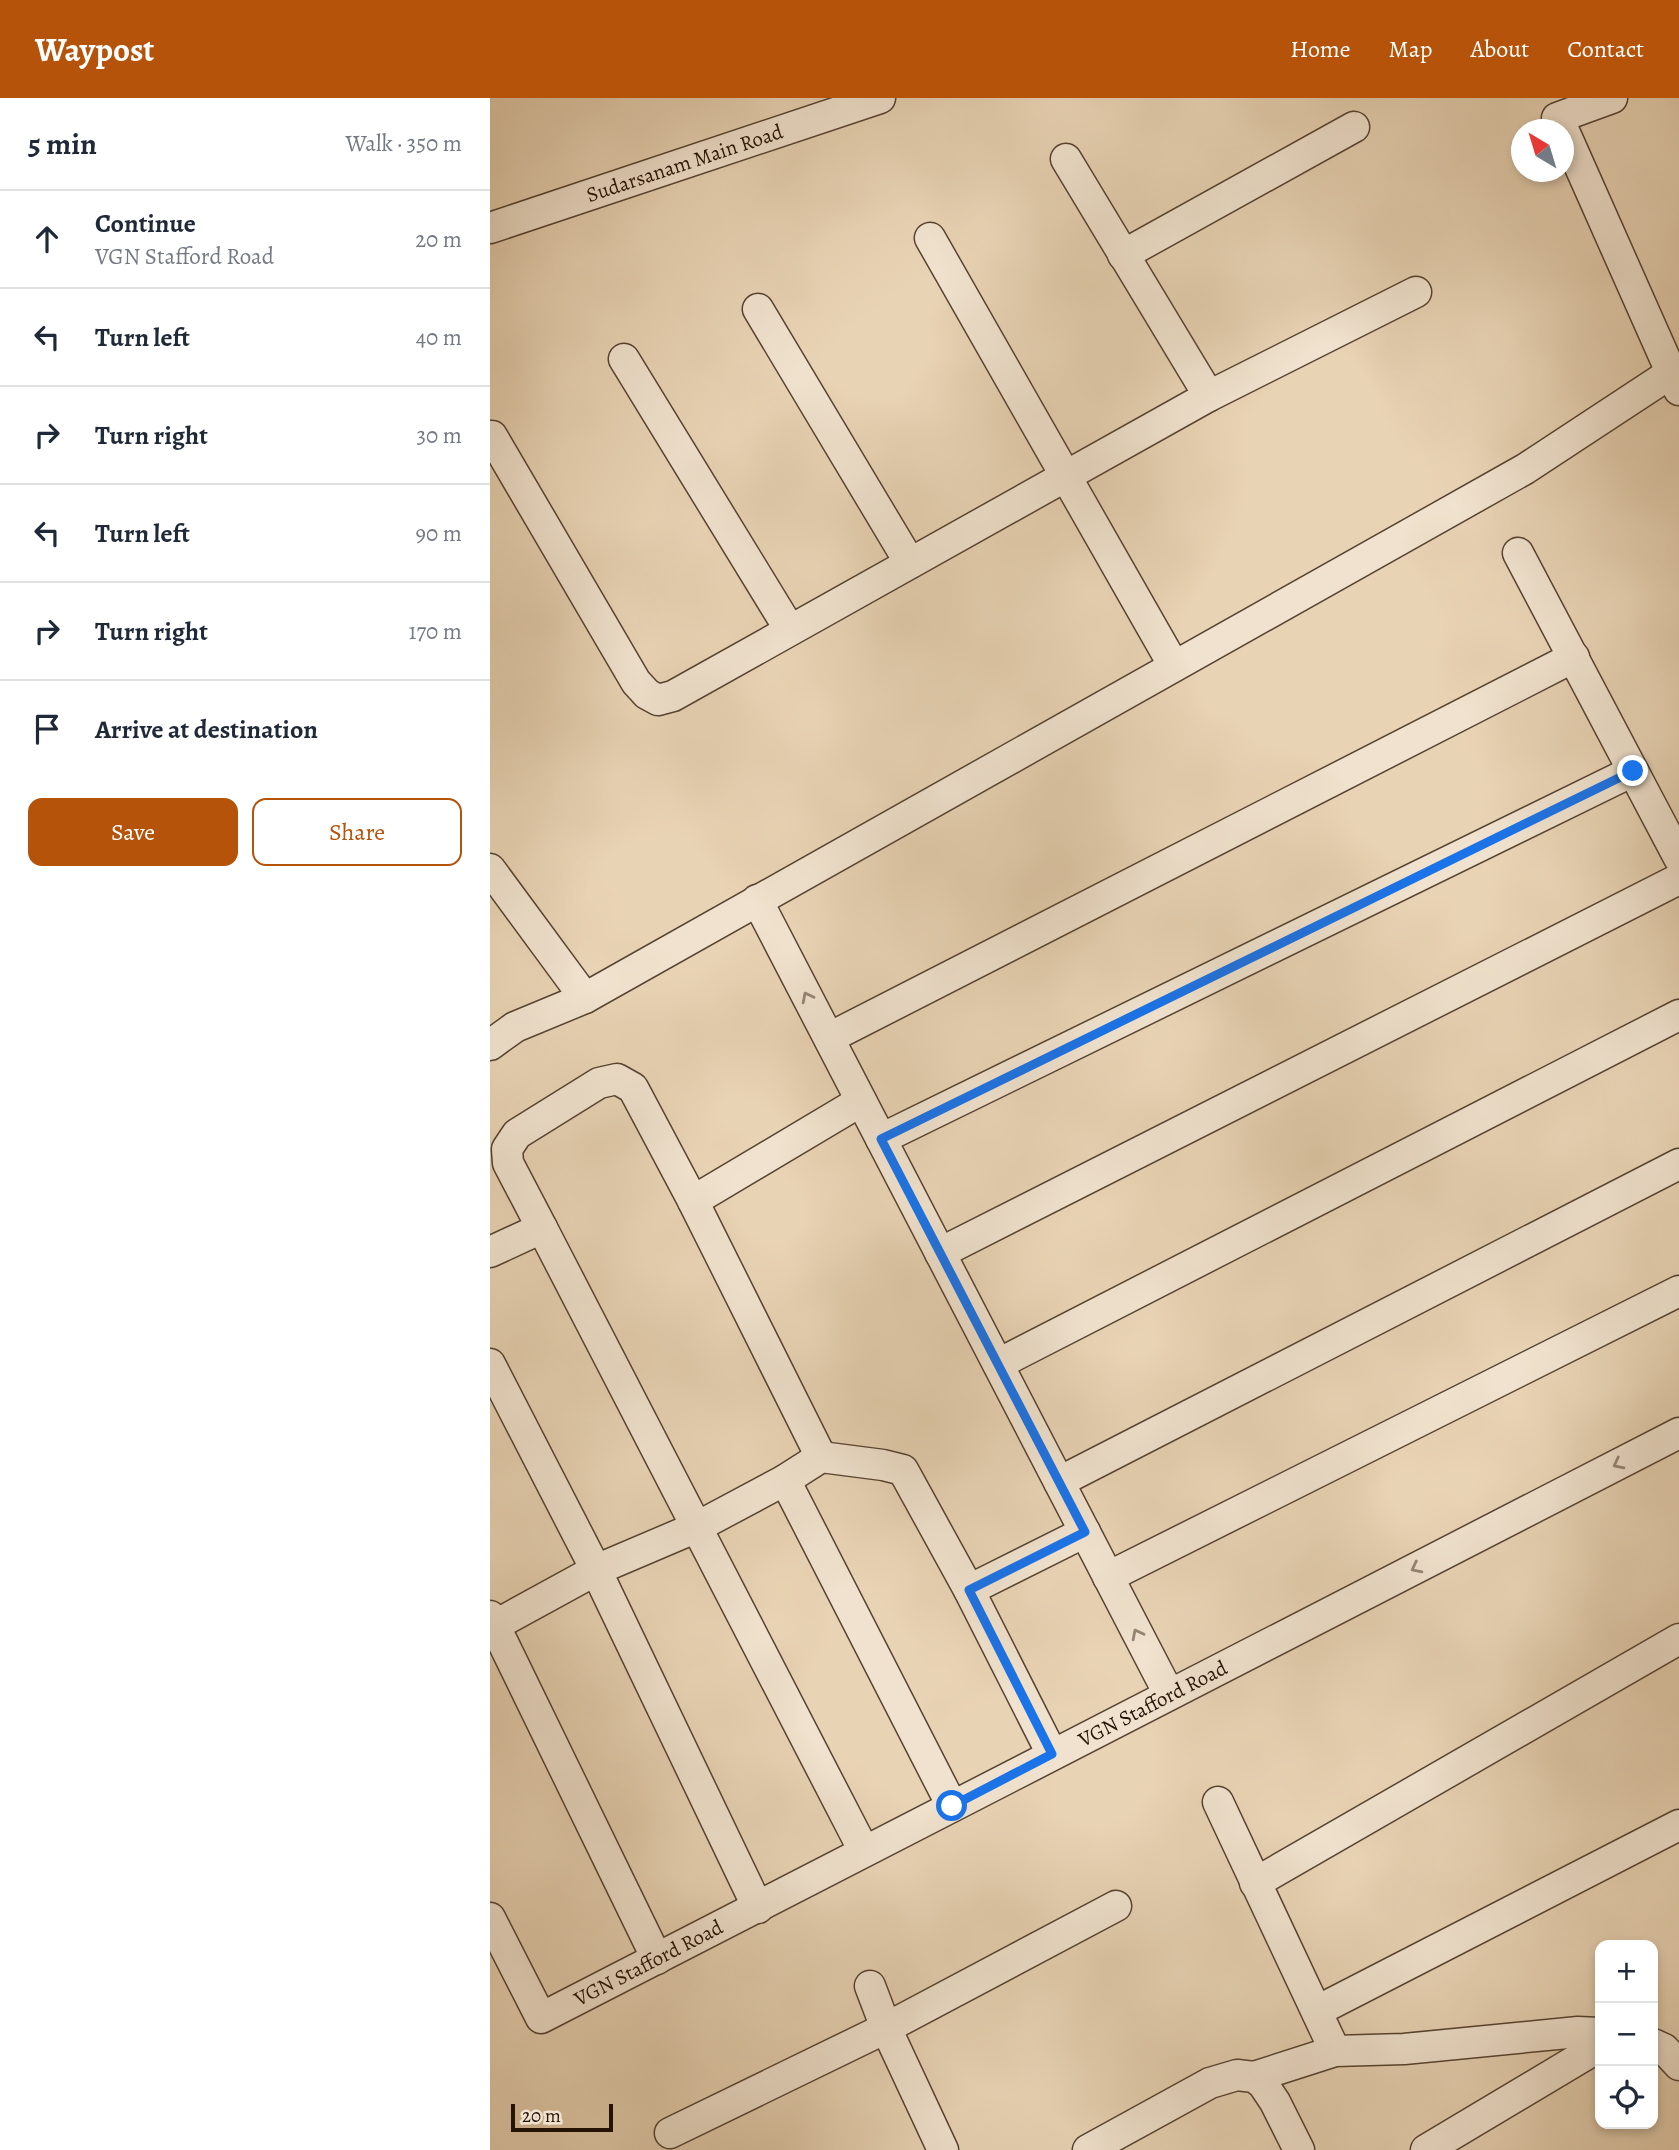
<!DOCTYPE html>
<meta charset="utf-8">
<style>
body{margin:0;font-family:Alegreya,serif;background:#f6f6f7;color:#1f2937}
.controls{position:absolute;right:21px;bottom:21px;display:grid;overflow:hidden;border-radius:14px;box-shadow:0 4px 10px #0003}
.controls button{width:63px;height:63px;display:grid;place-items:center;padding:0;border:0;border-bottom:2px solid #e0e1e3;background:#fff;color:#1f2937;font:35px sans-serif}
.compass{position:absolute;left:1021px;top:21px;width:63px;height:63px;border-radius:50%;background:#fff;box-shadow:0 4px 10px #0003;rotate:322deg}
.scale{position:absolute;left:21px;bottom:18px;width:102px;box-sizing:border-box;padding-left:7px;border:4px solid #251306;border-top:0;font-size:19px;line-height:24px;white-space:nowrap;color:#251306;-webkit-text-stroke:5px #f0e2ce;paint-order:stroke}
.stop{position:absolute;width:21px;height:21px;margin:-16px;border:5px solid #1a73e8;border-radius:50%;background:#fff}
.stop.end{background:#1a73e8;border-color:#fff;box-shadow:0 2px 7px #0008}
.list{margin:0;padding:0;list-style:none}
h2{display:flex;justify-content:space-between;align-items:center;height:91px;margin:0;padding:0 28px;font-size:30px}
h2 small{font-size:23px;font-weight:400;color:#747a83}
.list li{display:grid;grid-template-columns:46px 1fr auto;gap:21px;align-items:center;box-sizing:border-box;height:98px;padding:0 28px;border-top:2px solid #e0e1e3}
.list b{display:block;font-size:26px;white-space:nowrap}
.list p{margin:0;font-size:23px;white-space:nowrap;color:#747a83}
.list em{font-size:23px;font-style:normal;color:#747a83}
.actions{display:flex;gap:14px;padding:21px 28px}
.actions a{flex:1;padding:16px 0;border:2px solid #b45309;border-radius:14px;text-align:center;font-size:24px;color:#b45309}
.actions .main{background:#b45309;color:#fff}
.icon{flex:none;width:38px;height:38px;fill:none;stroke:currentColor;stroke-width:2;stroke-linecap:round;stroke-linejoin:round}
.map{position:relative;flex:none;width:1189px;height:2052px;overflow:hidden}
header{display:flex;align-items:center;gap:42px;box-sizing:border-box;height:98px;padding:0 35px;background:#b45309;color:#fff}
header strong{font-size:33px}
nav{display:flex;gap:38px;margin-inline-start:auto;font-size:24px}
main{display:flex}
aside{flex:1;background:#fff}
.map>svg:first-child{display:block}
</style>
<header>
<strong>Waypost</strong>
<nav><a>Home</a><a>Map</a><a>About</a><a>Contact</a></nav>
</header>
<main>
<aside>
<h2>5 min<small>Walk · 350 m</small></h2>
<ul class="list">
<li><svg class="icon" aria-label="ahead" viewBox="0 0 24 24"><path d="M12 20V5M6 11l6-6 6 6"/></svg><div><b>Continue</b><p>VGN Stafford Road</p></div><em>20 m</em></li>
<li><svg class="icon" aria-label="left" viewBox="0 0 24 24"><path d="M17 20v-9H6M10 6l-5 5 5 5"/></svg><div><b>Turn left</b></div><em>40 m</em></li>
<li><svg class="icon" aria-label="right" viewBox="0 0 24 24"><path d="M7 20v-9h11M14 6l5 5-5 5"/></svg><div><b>Turn right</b></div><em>30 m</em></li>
<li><svg class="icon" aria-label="left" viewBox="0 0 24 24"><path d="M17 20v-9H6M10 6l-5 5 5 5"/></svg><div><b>Turn left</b></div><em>90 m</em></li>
<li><svg class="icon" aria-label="right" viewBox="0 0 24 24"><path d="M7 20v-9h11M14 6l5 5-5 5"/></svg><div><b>Turn right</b></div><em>170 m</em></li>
<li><svg class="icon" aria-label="arrive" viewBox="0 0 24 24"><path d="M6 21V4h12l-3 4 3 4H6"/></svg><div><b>Arrive at destination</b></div></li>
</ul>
<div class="actions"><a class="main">Save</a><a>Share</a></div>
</aside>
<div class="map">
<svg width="1189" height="2052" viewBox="0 0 1189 2052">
<rect width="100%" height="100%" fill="#e8d3b4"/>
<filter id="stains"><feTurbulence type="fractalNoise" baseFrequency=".00286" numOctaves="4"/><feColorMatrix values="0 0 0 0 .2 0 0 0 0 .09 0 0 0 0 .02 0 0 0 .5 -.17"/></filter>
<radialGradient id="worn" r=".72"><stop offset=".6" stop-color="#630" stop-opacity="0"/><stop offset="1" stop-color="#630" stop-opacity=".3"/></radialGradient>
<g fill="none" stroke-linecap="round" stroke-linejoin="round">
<g stroke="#564332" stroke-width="33">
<g id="minor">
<path d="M1067 20 1122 0"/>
<path d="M1074 33 1189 292"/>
<path d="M576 61 719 298"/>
<path id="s1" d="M0 130 390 0"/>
<path d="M440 140 684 568"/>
<path d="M633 157 864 29"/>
<path d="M268 211 420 465"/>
<path d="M134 261 300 532"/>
<path d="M2 338 146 584 157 596 168 602 183 598 719 298 926 194"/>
<path d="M1028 455 1189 760"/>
<path d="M0 771 95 900"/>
<path d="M267 802 679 1596"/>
<path d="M339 940 1084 559"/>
<path d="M0 947 25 929 95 900 1035 371 1181 275"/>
<path d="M391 1041 1143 673"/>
<path d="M203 1103 371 1003"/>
<path d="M52 1130 374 1753"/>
<path d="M0 1154 52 1130 18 1065 17 1051 27 1036 109 985 127 981 143 990 203 1103 331 1359"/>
<path d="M450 1155 1189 781"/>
<path d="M0 1266 106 1472 268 1810"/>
<path d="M508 1266 1189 917"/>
<path d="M295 1382 462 1708"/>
<path d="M569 1384 1189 1066"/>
<path d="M618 1479 1189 1193"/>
<path d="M479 1492 595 1434"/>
<path d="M0 1518 167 1861"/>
<path d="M0 1530 106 1472 207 1429 295 1382 331 1359 393 1367 413 1372 479 1492 562 1656"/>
<path d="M728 1704 845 1953"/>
<path d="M765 1785 1189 1541"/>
<path id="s2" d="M0 1820 51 1920 1189 1335"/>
<path d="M380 1888 396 1930 453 2052"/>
<path d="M827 1913 1189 1727"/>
<path d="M1163 1946 1174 1951 1189 1967"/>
<path d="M764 1979 845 1953 914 1951 1088 1934 1110 1935"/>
<path d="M180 2035 396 1930 626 1808"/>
<path d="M598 2052 720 1985 747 1977 764 1979 773 1986 785 2004 809 2052"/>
<path d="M936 2052 1110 1948"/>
</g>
</g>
<use href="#minor" stroke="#f0e2ce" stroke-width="30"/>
</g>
<defs><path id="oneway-chevron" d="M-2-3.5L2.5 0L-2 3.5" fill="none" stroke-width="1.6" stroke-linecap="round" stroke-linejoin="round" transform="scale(1.75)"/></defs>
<g stroke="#958574">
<use href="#oneway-chevron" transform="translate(317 899) rotate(-117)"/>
<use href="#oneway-chevron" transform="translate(1128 1366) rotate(153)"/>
<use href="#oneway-chevron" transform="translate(926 1470) rotate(153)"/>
<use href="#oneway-chevron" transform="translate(647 1536) rotate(-117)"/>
</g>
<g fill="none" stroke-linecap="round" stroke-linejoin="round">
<path stroke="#1a73e8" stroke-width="9" d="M462 1708 562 1656 479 1492 595 1434 391 1041 1143 673"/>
</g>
<g text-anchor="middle" stroke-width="7" stroke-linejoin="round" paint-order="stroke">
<g font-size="21" fill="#251306" stroke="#f0e2ce">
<text dy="7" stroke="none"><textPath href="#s1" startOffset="205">Sudarsanam Main Road</textPath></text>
<text dy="7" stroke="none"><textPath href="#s2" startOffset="800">VGN Stafford Road</textPath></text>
<text dy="7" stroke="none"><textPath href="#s2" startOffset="233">VGN Stafford Road</textPath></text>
</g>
</g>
<rect width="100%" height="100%" filter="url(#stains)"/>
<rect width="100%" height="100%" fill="url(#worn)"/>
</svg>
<div class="controls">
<button>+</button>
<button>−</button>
<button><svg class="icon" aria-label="locate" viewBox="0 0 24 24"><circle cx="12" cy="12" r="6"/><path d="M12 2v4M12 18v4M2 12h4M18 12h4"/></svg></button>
</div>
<svg class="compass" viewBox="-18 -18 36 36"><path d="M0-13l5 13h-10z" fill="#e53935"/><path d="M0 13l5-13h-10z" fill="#747a83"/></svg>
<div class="scale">20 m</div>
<div class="stop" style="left:462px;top:1708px"></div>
<div class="stop end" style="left:1143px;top:673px"></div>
</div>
</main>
